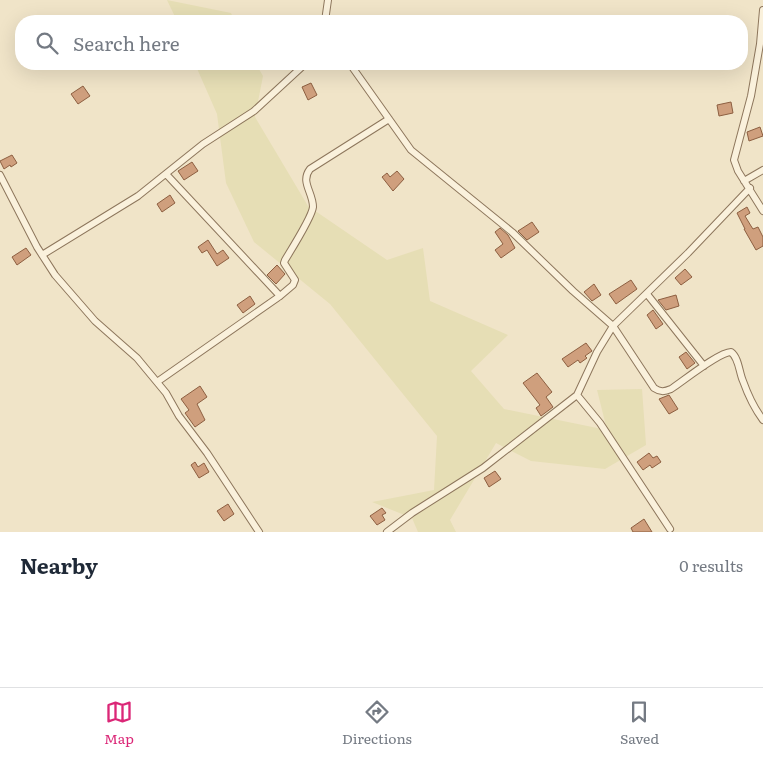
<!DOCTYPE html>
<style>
body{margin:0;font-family:Literata,serif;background:#f6f6f7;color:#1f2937}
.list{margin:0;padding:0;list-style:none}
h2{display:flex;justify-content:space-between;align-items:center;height:65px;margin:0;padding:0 20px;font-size:21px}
h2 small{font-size:16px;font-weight:400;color:#747a83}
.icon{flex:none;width:28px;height:28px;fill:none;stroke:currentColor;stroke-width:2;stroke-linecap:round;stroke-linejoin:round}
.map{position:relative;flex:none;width:763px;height:532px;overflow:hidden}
.search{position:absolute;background:#fff;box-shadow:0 5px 20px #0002;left:15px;right:15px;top:15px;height:55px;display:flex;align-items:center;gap:12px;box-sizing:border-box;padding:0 18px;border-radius:20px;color:#747a83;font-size:19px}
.sheet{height:155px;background:#fff}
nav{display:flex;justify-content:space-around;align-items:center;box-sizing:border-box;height:70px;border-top:1px solid #e0e1e3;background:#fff;font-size:14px;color:#747a83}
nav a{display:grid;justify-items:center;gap:2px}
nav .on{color:#db2777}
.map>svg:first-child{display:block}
</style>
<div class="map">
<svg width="763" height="532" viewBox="0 0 763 532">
<rect width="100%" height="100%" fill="#f0e4c8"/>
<path fill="#e6deb5" d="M167 0 231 13 235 21H177Z
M195 64H256L263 76 255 117 308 206 387 260 423 248 430 301 508 335 471 371 504 409 607 430 597 390 642 389 646 445 605 469 531 461 496 443 450 520 456 532H418L412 518 372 502 434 490 437 436 330 304 254 242 226 183 217 114Z"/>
<path fill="#cf9f7d" stroke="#8d5f41" d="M311 83 317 95 308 100 302 87Z
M83 86 90 96 78 104 71 94Z
M731 102 733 113 719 116 717 105Z
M760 127 763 136 749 141 747 132Z
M12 155 17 163 11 167 10 165 4 169 0 161Z
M192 162 198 171 184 180 178 171Z
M397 171 404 179 393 191 382 177 387 173 390 177Z
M170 195 175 203 162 212 157 204Z
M747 207 750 213 745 216 751 226 753 229 758 227 763 237V246L756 250 744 229H745L737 213Z
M532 222 539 232 527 240 518 231Z
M500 228 508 235 515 248 501 258 495 250 503 244 495 232Z
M208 240 217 254 223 250 229 258 217 266 207 250 202 253 198 247Z
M26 248 31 255 17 265 12 257Z
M277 265 285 274 276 284 267 275Z
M685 269 692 277 681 285 675 278Z
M631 280 637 289 616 304 609 294Z
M594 284 601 295 592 301 584 292Z
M676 295 679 306 666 310 658 300Z
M250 296 255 304 243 313 237 305Z
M653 310 663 324 656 329 647 315Z
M586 343 592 351 585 356 587 358 580 363 578 360 568 367 562 359Z
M686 352 695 363 687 369 679 357Z
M537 373 552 392 546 397 553 407 541 416 536 408 540 405 523 383Z
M200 386 207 397 197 404 205 420 195 427 185 413 189 410 181 399Z
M669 395 678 409 669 414 659 399Z
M649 453 653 458 657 456 661 462 652 468 650 465 643 470 637 462Z
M195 462 198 467 204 463 209 472 199 478 191 465Z
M495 471 501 479 489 487 484 478Z
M228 504 234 514 224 521 217 511Z
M382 508 386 513 382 515 385 520 377 525 370 516Z
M644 519 652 532H633L631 528Z"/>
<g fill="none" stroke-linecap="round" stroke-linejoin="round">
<g stroke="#8d765c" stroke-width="8">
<path id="minor" d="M763 10 760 44 751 96 734 160 738 171 763 211
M325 21 328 0
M350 64 411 150 512 232 573 291 613 326 654 388C660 392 664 392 671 389 682 382 719 352 731 352 739 358 739 372 743 381 748 395 754 408 763 420
M166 174 280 296
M0 175 37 247 55 275 95 321 137 358 166 393 179 416 207 453 259 532
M744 181 763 170
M42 255 138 196 203 144 254 111 305 64
M647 294 704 366
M157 382 280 296 293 285 295 280 284 263 285 260C291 250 312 217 313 207 313 192 300 182 310 169L389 119
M577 395 600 423 670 529
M387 532 412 513 483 468 577 395 597 352 613 326 688 253 750 188"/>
</g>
<use href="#minor" stroke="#faf1dc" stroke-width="6"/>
</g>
</svg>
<div class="search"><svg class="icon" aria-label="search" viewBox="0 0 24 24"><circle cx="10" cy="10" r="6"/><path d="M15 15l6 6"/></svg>Search here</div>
</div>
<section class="sheet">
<h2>Nearby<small>0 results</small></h2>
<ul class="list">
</ul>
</section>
<nav>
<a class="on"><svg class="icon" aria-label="map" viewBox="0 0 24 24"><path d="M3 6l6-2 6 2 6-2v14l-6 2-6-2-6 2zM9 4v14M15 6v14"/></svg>Map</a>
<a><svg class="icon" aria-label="directions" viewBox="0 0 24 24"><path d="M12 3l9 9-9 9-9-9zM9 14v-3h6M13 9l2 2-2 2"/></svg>Directions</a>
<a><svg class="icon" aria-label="saved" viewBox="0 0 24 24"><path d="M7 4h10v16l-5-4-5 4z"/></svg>Saved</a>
</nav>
